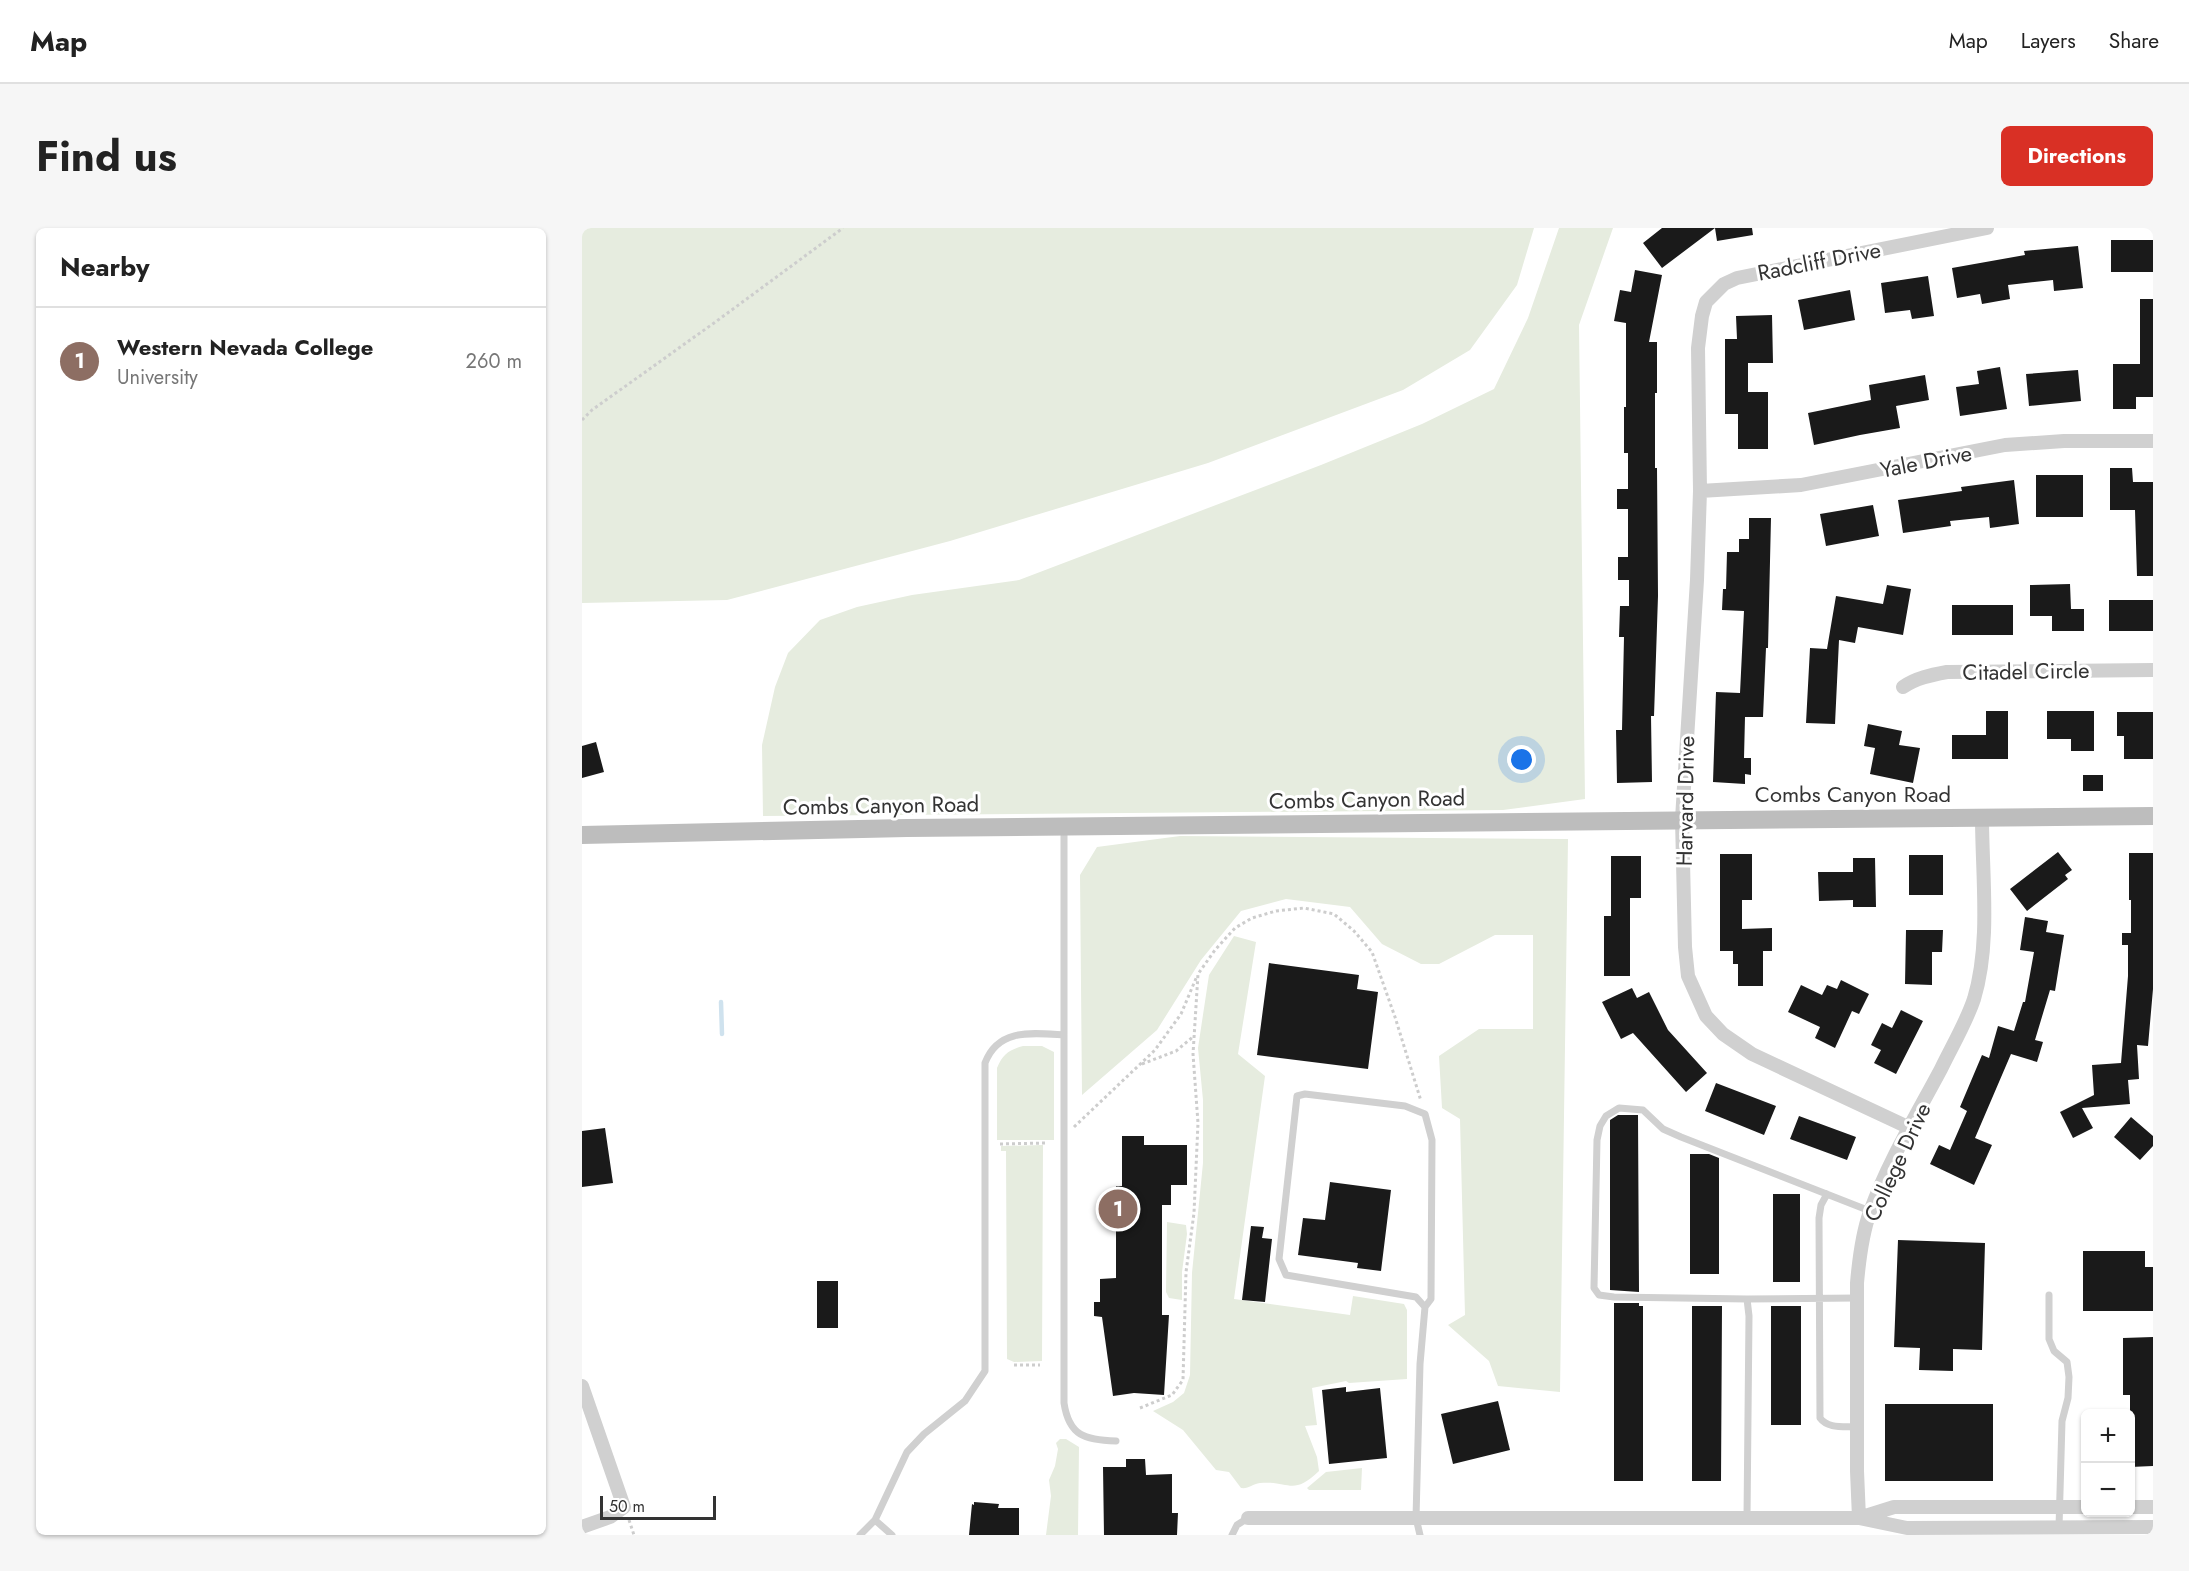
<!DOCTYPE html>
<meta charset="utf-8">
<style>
body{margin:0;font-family:Jost,sans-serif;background:#f6f6f6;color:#222}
.controls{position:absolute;right:18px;bottom:18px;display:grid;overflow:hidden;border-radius:9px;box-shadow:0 2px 4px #0004}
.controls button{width:54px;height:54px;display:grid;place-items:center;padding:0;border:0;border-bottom:2px solid #e0e0e0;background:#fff;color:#222;font:30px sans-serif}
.scale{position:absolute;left:18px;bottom:15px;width:116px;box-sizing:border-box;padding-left:6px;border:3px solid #333;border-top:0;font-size:16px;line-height:21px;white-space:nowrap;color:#333;-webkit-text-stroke:4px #fff;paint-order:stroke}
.you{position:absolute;left:940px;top:532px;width:21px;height:21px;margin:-15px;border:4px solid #fff;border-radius:50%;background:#1a73e8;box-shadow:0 0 0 9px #1a73e833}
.badge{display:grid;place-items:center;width:39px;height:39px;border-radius:50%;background:#d93025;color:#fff;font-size:20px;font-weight:700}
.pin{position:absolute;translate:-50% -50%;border:3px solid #fff;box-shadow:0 2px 6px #0006}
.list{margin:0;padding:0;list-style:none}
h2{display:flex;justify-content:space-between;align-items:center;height:78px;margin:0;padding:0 24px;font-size:26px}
h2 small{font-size:20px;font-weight:400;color:#767676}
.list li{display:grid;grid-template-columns:39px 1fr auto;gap:18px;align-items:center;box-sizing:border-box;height:108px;padding:0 24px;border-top:2px solid #e0e0e0}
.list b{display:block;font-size:22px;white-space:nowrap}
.list p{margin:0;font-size:20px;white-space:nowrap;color:#767676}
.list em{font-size:20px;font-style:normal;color:#767676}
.map{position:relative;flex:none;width:1571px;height:1307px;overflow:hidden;border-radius:9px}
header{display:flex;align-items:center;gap:36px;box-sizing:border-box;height:84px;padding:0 30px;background:#fff;border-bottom:2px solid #e0e0e0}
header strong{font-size:28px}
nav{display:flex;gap:33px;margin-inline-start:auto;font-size:21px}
.intro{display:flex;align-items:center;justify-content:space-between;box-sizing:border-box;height:144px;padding:0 36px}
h1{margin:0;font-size:42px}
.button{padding:15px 27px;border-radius:9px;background:#d93025;color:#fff;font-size:21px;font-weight:700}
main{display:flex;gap:36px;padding:0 36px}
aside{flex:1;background:#fff;border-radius:9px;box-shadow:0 2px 4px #0004}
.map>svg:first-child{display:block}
</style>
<header>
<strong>Map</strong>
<nav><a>Map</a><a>Layers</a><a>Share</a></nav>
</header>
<div class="intro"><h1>Find us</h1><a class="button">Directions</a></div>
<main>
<aside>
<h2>Nearby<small></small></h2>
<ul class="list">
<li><span class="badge" style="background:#8d6e63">1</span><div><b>Western Nevada College</b><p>University</p></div><em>260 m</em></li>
</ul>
</aside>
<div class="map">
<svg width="1571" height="1307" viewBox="0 0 1571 1307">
<rect width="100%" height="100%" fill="#fff"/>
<path fill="#e6ecdf" d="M0 0H952L935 57 888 122 821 162 626 235 368 313 145 372 0 375Z
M977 0H1031L997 97 1003 571 921 582 181 588 180 517 193 459 206 425 238 392 275 379 330 367 437 352 739 237 840 196 912 161 946 90Z
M598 608 986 611 978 1164 916 1158 907 1133 866 1097 883 1087 878 891 860 880 857 828 897 801H951V707H913L857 736H839L800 716 768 679 704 671 659 683 619 732 575 802 500 867 498 647 515 619Z
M652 708 674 714 656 826 683 848 652 1071 768 1087 771 1068 822 1076 825 1082V1151L767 1155 764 1153 730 1160 735 1197 723 1198 735 1229 737 1243C710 1269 707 1252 678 1255 670 1256 667 1261 659 1260L647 1244 634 1242 601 1202 571 1183 591 1174 602 1165 608 1147 610 1045 621 935V872L616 820 627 747Z
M441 818H460L472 824V912H415V840C421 826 427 822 441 818Z
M461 917 460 1133 432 1134 425 1131 424 923H419V918Z
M585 994 604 997 605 1006 600 1044V1072L587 1070 584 1064Z
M478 1211H484L497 1219 496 1307H464L469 1268 467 1252 473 1238 476 1221 474 1215Z
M780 1240 779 1262H727L725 1260 744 1244Z"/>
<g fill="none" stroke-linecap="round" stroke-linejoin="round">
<path stroke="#cfe2ee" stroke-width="4.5" d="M139 774 140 806"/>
</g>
<path fill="#1a1a1a" d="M1080 0H1133L1080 40 1061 15Z
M1133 0H1170L1171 7 1135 13Z
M1529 12H1571V44H1529Z
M1496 18 1501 60 1472 63 1471 52 1426 57 1428 71 1400 76 1398 66 1375 70 1370 40 1443 27 1442 23Z
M1053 42 1080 47 1067 114H1075V165H1073V240H1075L1076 368 1072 488H1069L1070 554 1035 555 1034 502H1040L1042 409H1037L1038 378H1047V352H1036V329H1046V281H1035V261H1046V225H1042V179H1044V95L1032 93 1038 62 1049 64Z
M1346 48 1352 88 1330 91 1328 82 1303 85 1299 55Z
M1268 62 1273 92 1222 102 1216 72Z
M1558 71H1571V169H1554V181H1531V136H1558Z
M1190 87 1191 135H1166V164H1186V221H1156V186H1143V111H1155L1154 88Z
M1418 139 1425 181 1378 188 1374 159 1397 156 1395 143Z
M1496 142 1499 173 1447 178 1444 146Z
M1343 147 1347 172 1314 178 1318 200 1278 207 1232 217 1226 185 1289 172 1287 157Z
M1528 240H1550L1551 254H1571V348H1555L1553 282H1528Z
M1454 247H1501V289H1454Z
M1432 252 1437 296 1408 300 1407 289 1368 293 1369 298 1321 305 1316 272 1380 263 1379 259Z
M1291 277 1297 308 1244 318 1238 286Z
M1167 290H1189L1186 420H1184L1181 489H1163L1162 530H1169V547L1163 546V556L1131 554 1134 464 1158 465 1162 383 1140 382 1141 361H1144L1145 324H1157V311H1167Z
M1488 356 1489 381H1502V403H1470V388H1448V357Z
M1305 357 1329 361 1321 407 1276 399 1273 415 1257 412 1253 496 1224 495 1228 420 1245 421 1254 368 1301 376Z
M1527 372H1571V403H1527Z
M1370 377H1431V407H1370Z
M1404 483H1426V531H1370V507H1404Z
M1465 483H1512V523H1489V511H1465Z
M1535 484H1571V531H1542V508H1535Z
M1286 496 1320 503 1317 517 1338 520 1331 555 1288 546 1293 520 1282 518Z
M14 514 22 544 0 550V518Z
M1501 547H1521V563H1501Z
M1476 624 1490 642 1483 647 1486 651 1445 683 1428 661Z
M1547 625H1571V761L1566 818 1555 817 1557 851 1546 852 1548 876 1500 880 1511 900 1491 910 1478 884 1512 867 1510 837 1539 835 1546 748V717H1540V705H1549V672H1547Z
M1138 626H1170V672H1160V701L1190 700V723H1181V758H1156V736H1151V723H1138Z
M1327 627H1361V667H1327Z
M1029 628H1059V670H1048V748H1022V688H1029Z
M1271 630H1293L1294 679H1271V672L1237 673 1236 644H1271Z
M1443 689 1466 693 1464 704 1482 707 1473 763 1468 762 1453 812 1461 814 1455 834 1429 826 1393 910 1410 917 1392 957 1348 936 1357 917 1368 922 1385 883 1378 879 1400 827 1407 830 1416 798 1432 803 1441 774H1443L1452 724 1438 722Z
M1324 702H1361L1360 724H1350V757L1323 756Z
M687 735 777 747 775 761 796 764 786 841 675 827Z
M1259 752 1287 766 1277 786 1270 783 1253 820 1233 810 1238 799 1206 784 1219 757 1240 767 1245 757 1255 761Z
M1050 760 1055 770 1067 764 1086 802 1125 845 1104 864 1051 805 1039 811 1020 774Z
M1319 782 1341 793 1314 846 1292 835 1299 822 1289 817 1300 795 1310 800Z
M1134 855 1194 878 1182 907 1123 883Z
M1036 887H1056L1057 1064 1028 1062V892Z
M1217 888 1274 909 1265 932 1208 911Z
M1549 889 1571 908V918L1558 932 1532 909Z
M23 900 31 955 0 959V903Z
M540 908H562V917H605V957H589V977H580V1087H587L582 1167 552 1165 531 1168 520 1089 512 1088V1074H518V1051L534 1050V958H540Z
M1108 926H1127L1137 930V1046H1108Z
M748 954 809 962 799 1043 775 1040 776 1035 716 1027 721 990 743 992Z
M1191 966H1218V1054H1191Z
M669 998 682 999 680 1010 690 1011 683 1074 660 1072Z
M1316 1012 1403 1015 1400 1122 1371 1121V1143L1337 1142 1338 1120 1312 1119Z
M1501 1023H1563V1039H1571V1083H1501Z
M235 1053H256V1100H235Z
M1032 1075H1057V1078H1061V1253H1032Z
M1110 1078H1140L1139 1253H1110Z
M1189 1078H1219V1197H1189Z
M1571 1109V1238L1548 1239V1167H1541V1110Z
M764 1159V1164L798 1160 805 1230 747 1236 740 1162Z
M916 1173 928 1222 871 1236 859 1186Z
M1303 1176H1411V1253H1303Z
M544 1231H563L564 1247 590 1246V1285H596L595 1307H522L521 1239H544Z
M392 1274 417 1276 416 1280H437V1307H387L390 1276 392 1277Z"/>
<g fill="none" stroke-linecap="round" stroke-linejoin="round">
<path stroke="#cdcdcd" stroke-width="3" stroke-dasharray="3 3" stroke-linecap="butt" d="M0 192 10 182 132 95 261 0
M560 836 594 823 612 808
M492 899 573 822 599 786 615 748
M418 916 463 915
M432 1137H458
M558 1180 590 1167 601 1152 604 1044 612 985 616 895 611 826 616 746 633 722 653 700 670 690 694 683 722 680 752 686 772 703 790 724 813 789 839 873
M47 1292 52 1307"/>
<path stroke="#d0d0d0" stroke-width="7" d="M482 600V1175C487 1208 503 1212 534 1213
M1245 966 1239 977 1237 990 1238 1190C1246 1201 1262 1198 1275 1199
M1467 1067V1111L1472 1123 1485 1134 1487 1149 1486 1170 1480 1193 1477 1300
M1165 1071 1275 1070
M1165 1289 1167 1088 1165 1071 1032 1069 1017 1067 1012 1060 1015 912 1018 898 1024 888 1037 880 1061 882 1081 901 1099 909 1288 983
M278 1307 293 1292
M310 1307 293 1292 325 1224 342 1206 383 1173 403 1143V835C416 800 450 805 482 807
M650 1307 655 1297 666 1290
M838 1307 834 1290 838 1136 843 1079 849 1071 850 912 843 886 823 878 723 866 715 868 697 1031 704 1047 834 1069 843 1079"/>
<path stroke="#d0d0d0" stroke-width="14" d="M1118 263 1219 257 1423 217 1482 213H1571
M1321 459C1334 450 1349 447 1365 444L1571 442
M1328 900 1170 826 1141 806 1124 788 1106 748 1103 719 1100 591 1115 352 1118 263 1116 120 1120 88 1124 74 1142 56 1155 50 1405 0
M0 1158 42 1279 28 1289 0 1299
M1548 1279H1571
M666 1290H1277L1325 1300 1571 1299
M1277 1290 1275 1243V1055C1277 1032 1280 1006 1288 984 1306 934 1334 888 1359 841 1370 818 1384 795 1392 771 1409 715 1400 647 1400 589
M1277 1290 1312 1279H1504"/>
<path stroke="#bdbdbd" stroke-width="18" d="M0 607 325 600 1571 588"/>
</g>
<g text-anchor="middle" stroke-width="6" stroke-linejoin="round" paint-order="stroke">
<g font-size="22" fill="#333" stroke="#fff">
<text transform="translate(1237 33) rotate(-11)" y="8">Radcliff Drive</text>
<text transform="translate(1344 233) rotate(-11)" y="8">Yale Drive</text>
<text transform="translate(1444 443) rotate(-1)" y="8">Citadel Circle</text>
<text x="1271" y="574">Combs Canyon Road</text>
<text transform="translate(785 571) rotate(-1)" y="8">Combs Canyon Road</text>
<text transform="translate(1103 573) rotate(-89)" y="8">Harvard Drive</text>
<text transform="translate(299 577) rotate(-1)" y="8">Combs Canyon Road</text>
<text transform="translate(1315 934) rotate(-65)" y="8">College Drive</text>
</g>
</g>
</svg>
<div class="controls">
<button>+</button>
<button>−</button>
</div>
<div class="scale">50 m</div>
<div class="you"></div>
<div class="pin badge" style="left:536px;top:981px;background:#8d6e63">1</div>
</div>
</main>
